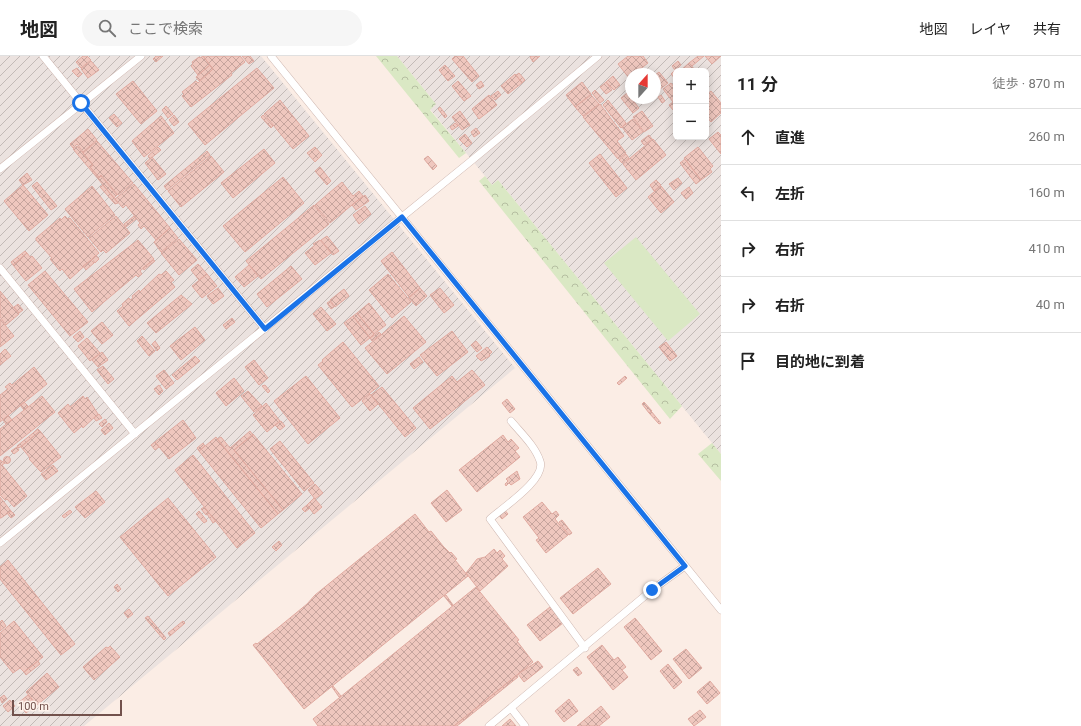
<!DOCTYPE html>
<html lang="ja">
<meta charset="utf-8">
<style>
body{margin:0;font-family:Roboto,"Noto Sans JP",sans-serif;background:#f6f6f6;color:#222}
.controls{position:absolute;right:12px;top:12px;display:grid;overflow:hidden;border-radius:6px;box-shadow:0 2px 10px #0003}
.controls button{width:36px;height:36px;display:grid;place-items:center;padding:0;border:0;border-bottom:1px solid #e0e0e0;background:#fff;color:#222;font:20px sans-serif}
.compass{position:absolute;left:625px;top:12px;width:36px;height:36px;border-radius:50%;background:#fff;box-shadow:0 2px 10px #0003;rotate:21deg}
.scale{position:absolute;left:12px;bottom:10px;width:110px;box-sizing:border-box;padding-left:4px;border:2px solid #72514c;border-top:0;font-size:11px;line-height:14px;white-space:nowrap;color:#72514c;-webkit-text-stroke:3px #fef2eb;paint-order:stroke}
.stop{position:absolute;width:12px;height:12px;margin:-9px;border:3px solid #1a73e8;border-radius:50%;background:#fff}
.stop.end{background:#1a73e8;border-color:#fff;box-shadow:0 1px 4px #0008}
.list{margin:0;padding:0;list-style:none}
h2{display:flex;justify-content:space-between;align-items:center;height:52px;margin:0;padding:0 16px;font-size:17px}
h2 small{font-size:13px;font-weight:400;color:#767676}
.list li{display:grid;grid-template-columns:26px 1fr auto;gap:12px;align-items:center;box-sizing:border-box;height:56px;padding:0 16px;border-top:1px solid #e0e0e0}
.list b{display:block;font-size:15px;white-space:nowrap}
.list em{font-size:13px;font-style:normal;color:#767676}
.icon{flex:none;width:22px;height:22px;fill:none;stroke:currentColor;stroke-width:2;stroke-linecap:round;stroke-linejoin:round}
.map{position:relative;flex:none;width:721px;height:670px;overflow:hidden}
header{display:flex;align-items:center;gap:24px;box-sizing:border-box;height:56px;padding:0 20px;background:#fff;border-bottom:1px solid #e0e0e0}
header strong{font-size:19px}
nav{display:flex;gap:22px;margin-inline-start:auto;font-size:14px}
.search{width:280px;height:36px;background:#f6f6f6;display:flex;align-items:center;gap:10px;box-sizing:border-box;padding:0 14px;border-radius:22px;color:#767676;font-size:15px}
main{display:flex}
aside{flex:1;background:#fff}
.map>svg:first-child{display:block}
</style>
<header>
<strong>地図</strong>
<div class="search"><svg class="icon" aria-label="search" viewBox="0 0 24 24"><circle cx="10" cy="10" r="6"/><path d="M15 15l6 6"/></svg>ここで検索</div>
<nav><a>地図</a><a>レイヤ</a><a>共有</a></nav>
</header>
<main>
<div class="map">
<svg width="721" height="670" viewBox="0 0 721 670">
<defs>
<pattern id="industrial-furrows" width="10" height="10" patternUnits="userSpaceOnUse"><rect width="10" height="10" fill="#ebe2df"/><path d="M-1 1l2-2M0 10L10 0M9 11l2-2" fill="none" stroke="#c3bab7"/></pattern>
<pattern id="forest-crowns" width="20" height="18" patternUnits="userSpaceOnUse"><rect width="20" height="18" fill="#dae8c4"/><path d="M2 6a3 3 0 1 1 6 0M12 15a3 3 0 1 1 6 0" fill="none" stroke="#b5bea1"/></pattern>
<pattern id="building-cross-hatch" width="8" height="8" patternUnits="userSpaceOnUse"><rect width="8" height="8" fill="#efc7be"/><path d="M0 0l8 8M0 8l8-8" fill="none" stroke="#c6a49d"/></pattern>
</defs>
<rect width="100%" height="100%" fill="#fbede5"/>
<path fill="url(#industrial-furrows)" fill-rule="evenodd" d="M0 0H261L515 312 84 670H0Z
M397 0H721V398L498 124 492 129 485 120 430 53 436 48ZM676 15H706V81H676ZM631 18H655V42H631Z"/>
<path fill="#dae8c4" d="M636 181 700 258 668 285 604 207Z"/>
<path fill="url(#forest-crowns)" d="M376 0H397L436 48 430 54 466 97 459 102Z
M485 120 492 129 498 124 682 350 670 363 479 125Z
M712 387 721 398V425L698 398Z"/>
<path fill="url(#building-cross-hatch)" stroke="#e0aaa0" d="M83 0H87L91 4 81 12 76 6Z
M156 0H163L156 6 153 3Z
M203 0H240L245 6 231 17 232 19 191 51 182 40 184 38 182 36 196 25 198 27 213 13Z
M203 0 210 9 198 19 191 10 193 8 192 6 199 1 200 2Z
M242 0H250L254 5 249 8Z
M455 0H463L479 20 472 26 452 3Z
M531 0H540L533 6 530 1Z
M628 0H643L648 7 634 18H631L629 22 618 8Z
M698 0H704L692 10 689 7Z
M705 0H721L712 8Z
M91 5 99 14 88 22 81 13Z
M678 5 681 9 675 14 672 10Z
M689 7 696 15H680Z
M210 9 213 13 199 25 196 21Z
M445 9 455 20 448 25 439 14Z
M77 12 82 18 78 21 72 15Z
M257 12 274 32 205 89 188 68Z
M675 14 676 15V24L671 18Z
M659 16 668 27 655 37V19Z
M519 17 525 24 522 27 516 19Z
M515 18 522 27 508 38 501 30Z
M613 20 620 29 614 34 606 26Z
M133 25 157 55 141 68 116 38Z
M458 25 471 40 464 45 452 30Z
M481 25 484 30 479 33 476 29Z
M582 26 591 38 575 51 566 39Z
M606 26 612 34 606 38 600 31Z
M671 27 676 33V51L673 54 669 49 673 46 663 33Z
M595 34 604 44 600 47 592 37Z
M498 35 501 39 495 44 491 40Z
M711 35 721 47V57L711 66 706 60V39Z
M627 37 639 52 633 57 621 42Z
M489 39 497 49 479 63 472 53Z
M591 39 599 48 583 60 575 51Z
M661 39 665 45 662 47 658 41Z
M280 44 309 80 293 93 264 58Z
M608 44 626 67 621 72 603 49Z
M600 48 624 80 617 85 626 97 618 103 583 61Z
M166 50 173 58 168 62 162 54Z
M440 51 447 60 445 62 438 53Z
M460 55 470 69 462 74 452 61Z
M642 55 653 70 644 76 633 61Z
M114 58 122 67 117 71 109 62Z
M174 59 179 66 174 70 169 64Z
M263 59 273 70 271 72 261 61Z
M161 60 174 77 144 101 132 85Z
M633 63 643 76 632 84 622 71Z
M455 67 458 70 452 74 450 71Z
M476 72 480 77 474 81 471 76Z
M88 73 97 84 83 96 77 88 73 92 70 88Z
M718 76 721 79V98L709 83Z
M465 78 472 87 467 91 459 83Z
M649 79 652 83 644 89 641 85Z
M653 83 666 99 636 124 623 108Z
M97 85 133 127 118 139 101 119 99 121 90 111 93 109 83 97Z
M77 90 93 109 90 111 99 122 101 120 117 139 114 142 73 93Z
M158 91 161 94 150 103 148 100Z
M315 91 322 99 315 106 307 97Z
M698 91 713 110 710 113 712 116 701 124 684 102Z
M264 93 275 107 233 142 221 127Z
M207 95 210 99 167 134 164 130Z
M600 98 627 132 616 141 589 107Z
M626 98 629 102 622 107 619 104Z
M211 100 224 116 181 151 168 135Z
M428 100 437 110 433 114 424 103Z
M152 101 166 118 158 124 145 107Z
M685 103 701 124 696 128 680 107Z
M320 111 331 125 327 129 315 115Z
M27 117 32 124 23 129 19 124Z
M283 121 304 147 245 196 223 170Z
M678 122 682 127 674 134 669 128Z
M656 124 661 129 654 135 650 129Z
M37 126 57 150 51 154 32 130Z
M342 126 353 140 359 135 363 140 330 167 315 149Z
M134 128 170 172 156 184 144 170 141 173 138 169 140 167 126 149 123 152 115 143Z
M23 129 48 159 29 175 4 145Z
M103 129 118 147 115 148 100 131Z
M92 130 115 159 88 181 65 153Z
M661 130 674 146 661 157 648 141Z
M689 131 693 137 686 143 681 137Z
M365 139 369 145 356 154 352 149Z
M314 149 329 168 261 223 246 205Z
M365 150 371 158 359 168 353 159Z
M65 160 68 163 70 162 99 197 70 223 62 213 60 215 50 203 52 202 36 184V182L60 162 61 164Z
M116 160 130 177 106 197 103 194 101 196 89 182Z
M134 160 136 163 126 171 124 168Z
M170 172 178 182 161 196 154 186Z
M327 180 339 195 333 199 321 184Z
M179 183 197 204 179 219 161 197Z
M138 184 154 203 140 215 142 218 138 221 136 219 92 256 74 233Z
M320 184 331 197 315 209 305 197 315 189 313 188Z
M25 195 27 197 13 209 11 206Z
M392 196 420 232 409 241 381 205Z
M27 197 30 201 32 200 42 212 26 225 13 209Z
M96 199 99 203 95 207 92 203Z
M91 204 94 207 86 214 83 210Z
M153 204 155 205 144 214 143 212Z
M198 208 207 218 199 224 191 214Z
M249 209 258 220 244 231 235 221Z
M291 210 302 223 267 251 257 238Z
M45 215 88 266 70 280 28 229Z
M166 215 174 224 171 226 175 231 129 270 117 255 123 250 122 248 129 242 130 244 133 242 132 240 139 234 140 236 159 218 161 219Z
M207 218 217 230 202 242 192 230Z
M388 218 411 246 392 262 369 234Z
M218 232 224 240 213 248 207 240Z
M420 232 427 240 416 250 409 242Z
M440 232 454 249 444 257 430 239Z
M344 233 349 240 335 251 330 244Z
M0 235 19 258 6 269 0 261Z
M181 239 192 248 156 277 147 267Z
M330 245 334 251 331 253 327 247Z
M369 247 386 269 374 278 357 257Z
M18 248 23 254 19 257 14 251Z
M321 251 336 268 327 275 313 258Z
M357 257 374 278 370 282 353 260Z
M353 260 370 282 361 289 344 267Z
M404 260 426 286 387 318 365 292Z
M232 262 235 266 226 273 223 269Z
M0 263 14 280 0 291Z
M102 266 113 279 102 288 91 275Z
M195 271 205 284 181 304 170 290Z
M80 275 84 281 78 286 73 281Z
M452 275 468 296 437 320 420 299Z
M379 276 381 278 372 285 370 282Z
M142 280 155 295 149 300 137 285Z
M87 282 100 297 90 305 78 290Z
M155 285 160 292 157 295 152 288Z
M476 285 482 292 477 296 471 289Z
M343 286 379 330 352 351 318 309 323 305 322 304Z
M666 286 677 300 670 305 659 291Z
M487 291 492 296 489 299 490 300 481 305 476 300Z
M5 293 11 300 0 309V298Z
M102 296 108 304 98 311 92 304Z
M195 300 200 305 177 324 172 319Z
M419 301 423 306 414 313 410 308Z
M254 304 268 322 259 329 245 311Z
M103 310 114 323 108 328 97 314Z
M34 311 47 328 0 366V339L8 333 5 331 10 327 12 329Z
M164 314 174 327 166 333 156 320Z
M472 314 485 329 430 373 413 352 452 320 457 326Z
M306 320 340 362 308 388 274 345Z
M625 320 627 322 619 329 617 327Z
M234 322 244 335 226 350 216 337Z
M159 329 163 335 159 339 154 333Z
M265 329 270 335 268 337 262 330Z
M382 331 416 372 405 381 371 339Z
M248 335 262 350 254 356 241 340Z
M370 338 378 348 370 355 362 345Z
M42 340 55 356 0 400V373Z
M83 340 85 343 87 341 98 358 83 372 82 370 74 377 58 357 68 348 70 351Z
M507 343 515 353 510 357 502 347Z
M24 346 28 350 24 354 20 349Z
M644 346 652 355 649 357 642 348Z
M266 347 280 365 267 376 253 359Z
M651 355 661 367 659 368 649 357Z
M99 358 102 362 96 365 94 362Z
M8 359 12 364 6 368 3 364Z
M105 363 107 366 102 371 99 368Z
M183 364 196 382 169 403 155 386Z
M281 365 285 370 280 374 275 369Z
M109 367 113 372 105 379 101 374Z
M38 373 40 375 19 392 17 390Z
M40 375 61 401 41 416 29 403 30 402 21 391Z
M250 375 253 379 234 394 283 454 278 458 217 383 221 381 230 392Z
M253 378 302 438 283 454 234 394Z
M503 379 508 386 511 383 519 392 515 395 520 401 477 436 459 414Z
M216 381 278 458 261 472 199 395Z
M280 385 314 427 304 435 270 393Z
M155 386 159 391 155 394 151 389Z
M203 387 205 390 199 395 197 392Z
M17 391 19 394 14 398 11 395Z
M193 399 255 477 237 492 175 414Z
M3.5 404a3.5 3.5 0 1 1 7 0a3.5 3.5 0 1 1-7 0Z
M0 404 5 407 2 409 27 440 14 451 7 443 5 444 0 439Z
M53 409 58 415 46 424 41 418Z
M517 415 520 423 511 429 509 427 506 430 505 428 508 425 506 423Z
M315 428 323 437 315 443 308 434Z
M447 434 462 454 446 466 431 447Z
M96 435 105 446 85 462 75 451Z
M0 441 11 455 1 462H0Z
M168 442 216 501 168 540 120 481Z
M314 442 322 451 314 458 307 449Z
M542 446 552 458 556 455 559 459 555 463 568 479 546 497 536 484 539 482 523 461Z
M307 449 310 452 305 456 302 453Z
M204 451 209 457 206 459 201 453Z
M503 452 508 458 502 463 497 457Z
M70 454 72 456 64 462 62 460Z
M11 455 15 459 11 462 7 457Z
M199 455 207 465 204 467 196 458Z
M209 457 216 465 213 467 207 458Z
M415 458 429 476 431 475 443 490 450 497 451 496 457 503 455 504 468 520 304 653 253 589 256 587 257 588 279 571 307 548 315 539Z
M562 464 572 477 569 479 559 466Z
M279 485 282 489 276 495 272 491Z
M494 493 497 497 500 494 505 500 502 503 508 510 480 535 466 517 477 503 485 501Z
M8 504 75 588 61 599 0 523V511Z
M598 512 611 528 573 558 560 542Z
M117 528 121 533 118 536 114 531Z
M476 531 519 584 517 585 533 606 454 670H318L313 663Z
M446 539 453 549 452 550 444 540Z
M550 551 563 567 540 585 527 569Z
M129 553 133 558 128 562 124 557Z
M148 560 166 582 164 584 145 562Z
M635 562 662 595 651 604 624 571Z
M2 564 6 570 0 575V566Z
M14 565 43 601 24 616 20 612 13 617 0 601V577Z
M183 565 185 567 170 580 168 577Z
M602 589 614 604 618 601 626 611 622 614 628 621 613 634 587 601Z
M110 590 120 601 94 624 83 611 106 591 108 592Z
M686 593 702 612 689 623 673 603Z
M38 605 40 608 26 619 24 616Z
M538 605 543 611 524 626 518 618Z
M668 608 682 626 674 633 660 615Z
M577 611 582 617 578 620 573 614Z
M47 617 59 631 37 649 26 636Z
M517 619 518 621 457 670H454Z
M710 625 720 637 707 648 697 636Z
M333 630 341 640 339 641 332 631Z
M4 639 7 643 2 647 0 642Z
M28 639 36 649 26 657 18 647Z
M569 643 578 655 564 666 555 655Z
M10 644 15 650 8 656 3 650Z
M601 650 610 661 599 670H577Z
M700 654 706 661 694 670 688 663Z
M510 663 516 670H502Z"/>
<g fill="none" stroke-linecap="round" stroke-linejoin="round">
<g stroke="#ceb6af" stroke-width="8">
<path id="minor" d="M43 0 265 273
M271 0 721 554
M0 113 141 0
M0 212 135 378
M511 365C521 377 535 390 540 405 547 423 502 452 490 463L585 592
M0 487 471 105 598 0
M511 652 525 670
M489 670 652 534 685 510"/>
</g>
<use href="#minor" stroke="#fff" stroke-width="7"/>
</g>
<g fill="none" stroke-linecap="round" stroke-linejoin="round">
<path stroke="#1a73e8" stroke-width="5" d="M81 47 265 273 402 161 685 510 652 534"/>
</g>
</svg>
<div class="controls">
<button>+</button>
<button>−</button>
</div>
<svg class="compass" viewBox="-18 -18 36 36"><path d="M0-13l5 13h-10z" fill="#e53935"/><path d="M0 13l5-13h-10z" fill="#767676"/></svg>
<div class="scale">100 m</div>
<div class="stop" style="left:81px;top:47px"></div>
<div class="stop end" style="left:652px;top:534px"></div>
</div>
<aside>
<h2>11 分<small>徒歩 · 870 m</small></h2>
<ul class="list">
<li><svg class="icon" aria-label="ahead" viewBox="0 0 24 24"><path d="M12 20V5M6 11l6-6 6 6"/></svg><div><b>直進</b></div><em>260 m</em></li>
<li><svg class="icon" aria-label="left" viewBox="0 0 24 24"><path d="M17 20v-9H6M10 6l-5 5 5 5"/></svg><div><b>左折</b></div><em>160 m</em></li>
<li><svg class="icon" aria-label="right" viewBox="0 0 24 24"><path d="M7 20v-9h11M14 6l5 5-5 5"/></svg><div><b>右折</b></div><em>410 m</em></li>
<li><svg class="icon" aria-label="right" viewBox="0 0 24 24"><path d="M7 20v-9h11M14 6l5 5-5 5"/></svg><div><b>右折</b></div><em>40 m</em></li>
<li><svg class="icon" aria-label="arrive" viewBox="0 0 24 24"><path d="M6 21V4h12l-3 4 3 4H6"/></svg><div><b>目的地に到着</b></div></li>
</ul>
</aside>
</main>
